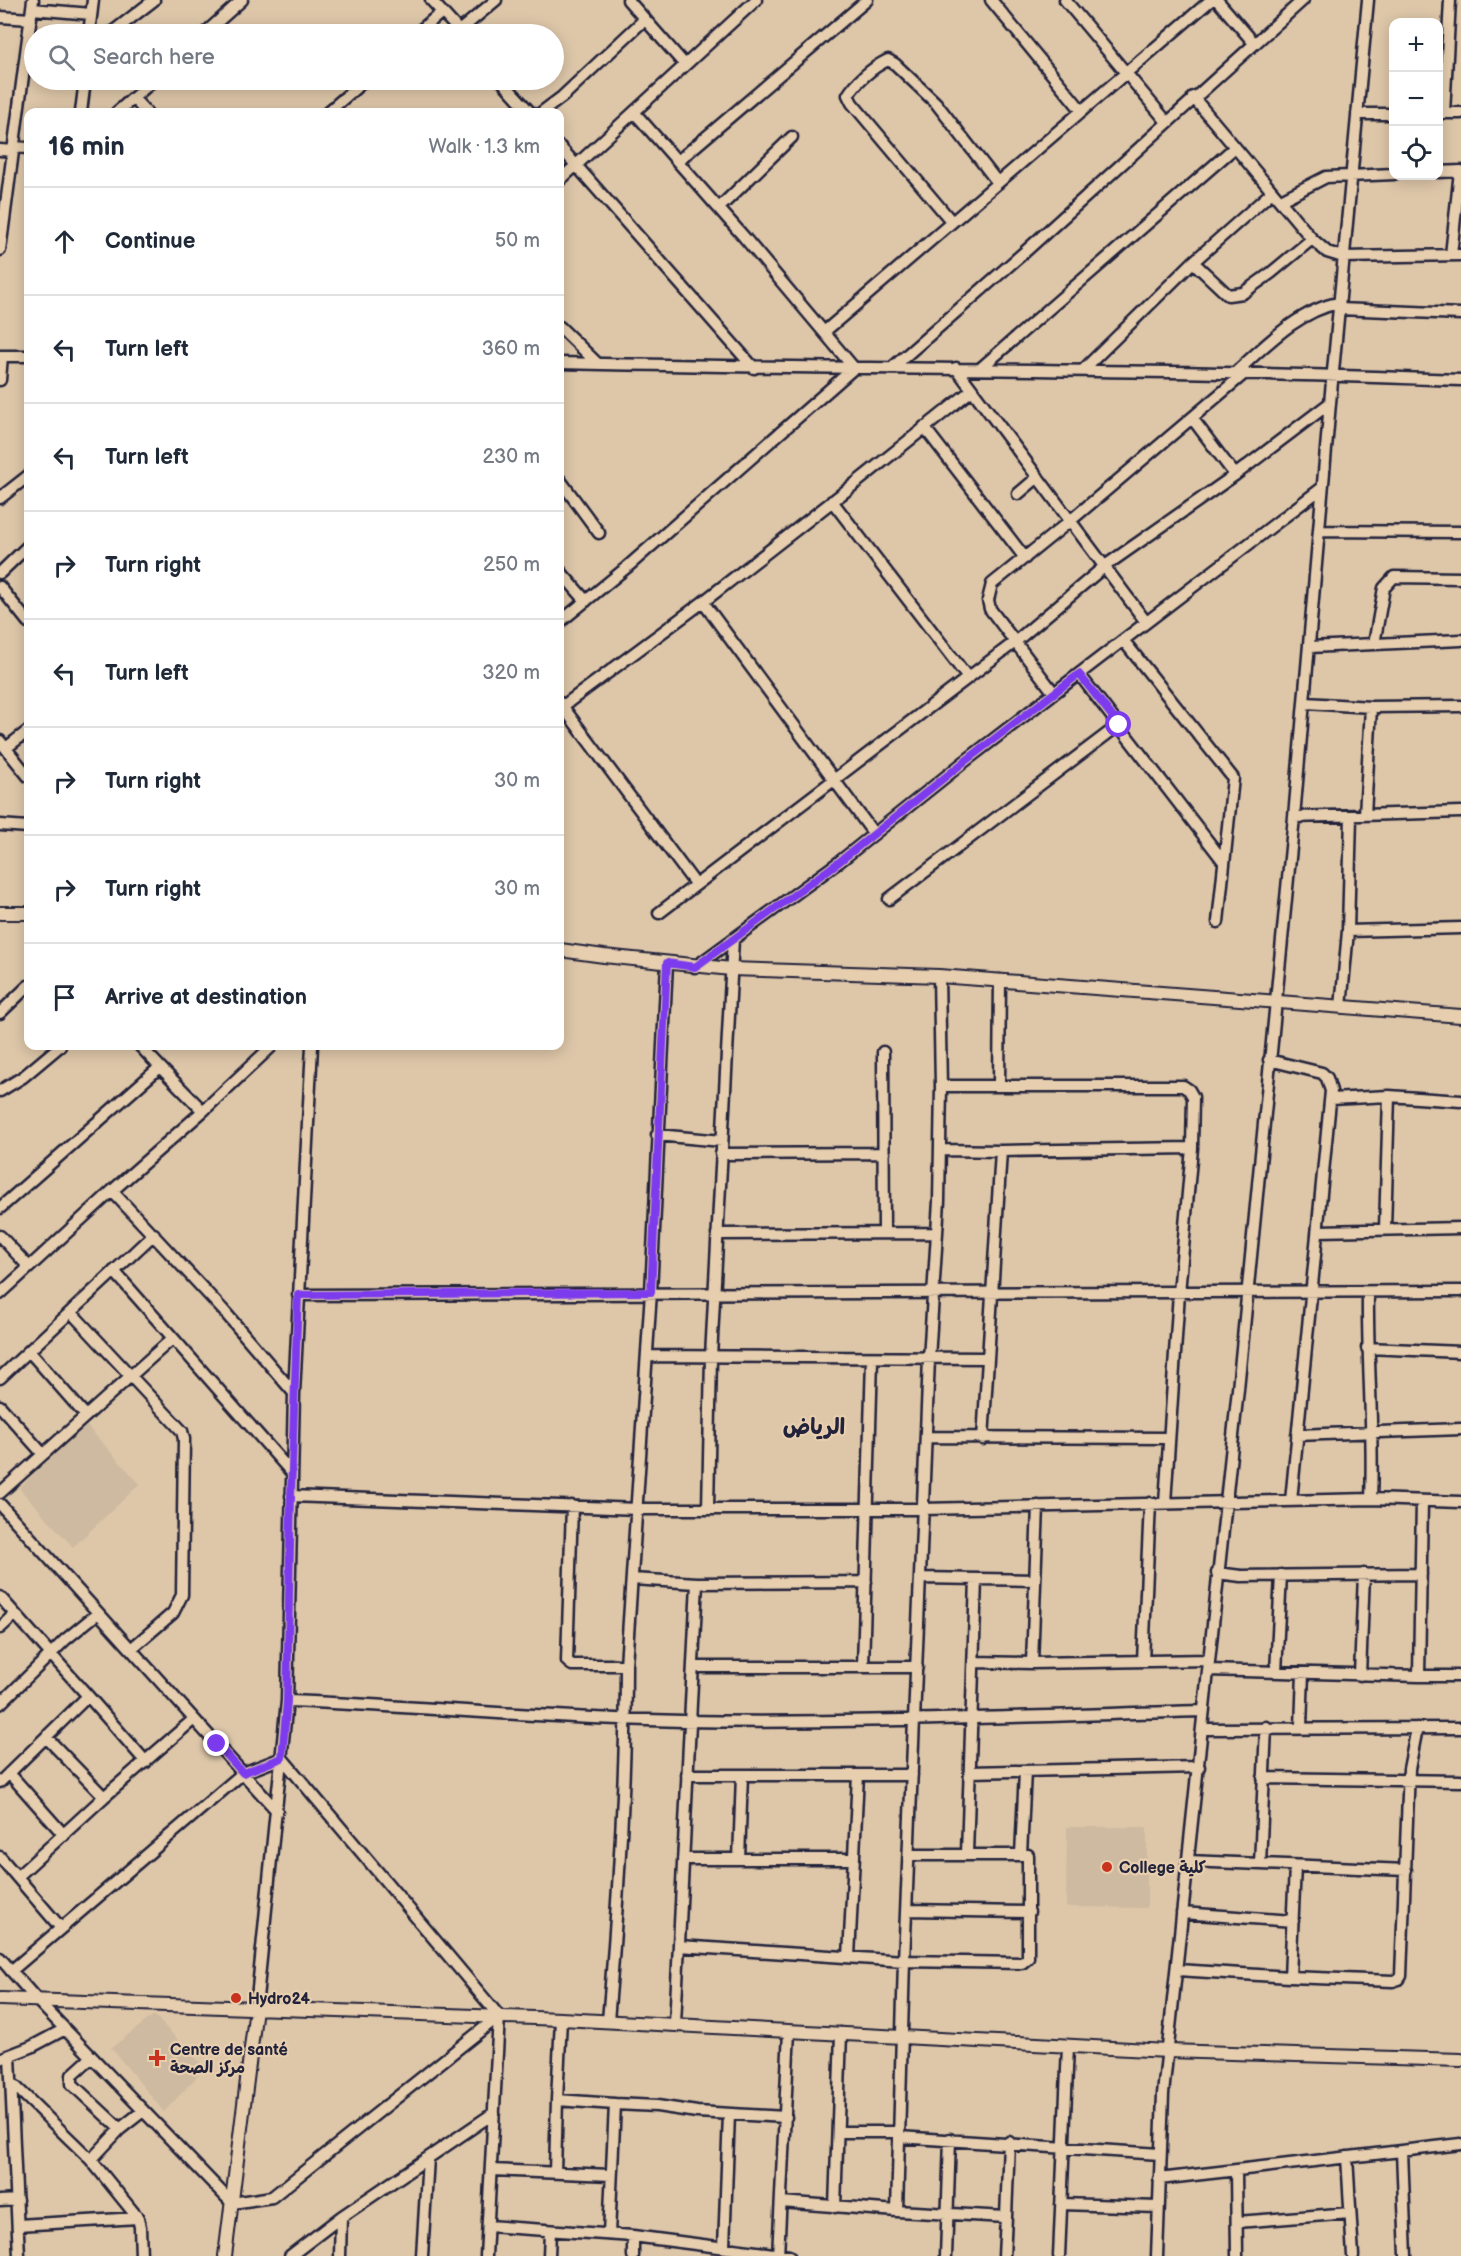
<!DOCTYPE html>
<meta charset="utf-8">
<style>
body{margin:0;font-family:"Balsamiq Sans","Playpen Sans Arabic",sans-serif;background:#f6f6f7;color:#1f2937}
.controls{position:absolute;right:18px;top:18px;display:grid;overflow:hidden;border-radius:12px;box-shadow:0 3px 15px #0003}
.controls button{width:54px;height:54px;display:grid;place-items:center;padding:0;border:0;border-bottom:2px solid #e0e1e3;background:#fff;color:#1f2937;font:30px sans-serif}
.stop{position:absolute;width:18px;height:18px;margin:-14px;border:4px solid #7c3aed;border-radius:50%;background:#fff}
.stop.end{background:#7c3aed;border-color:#fff;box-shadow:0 2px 6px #0008}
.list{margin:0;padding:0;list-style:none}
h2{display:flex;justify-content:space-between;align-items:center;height:78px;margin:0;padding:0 24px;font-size:26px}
h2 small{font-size:20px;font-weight:400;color:#747a83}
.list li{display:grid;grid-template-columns:39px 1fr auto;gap:18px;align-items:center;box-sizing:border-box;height:108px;padding:0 24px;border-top:2px solid #e0e1e3}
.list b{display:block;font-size:22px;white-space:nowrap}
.list em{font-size:20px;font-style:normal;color:#747a83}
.icon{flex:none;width:33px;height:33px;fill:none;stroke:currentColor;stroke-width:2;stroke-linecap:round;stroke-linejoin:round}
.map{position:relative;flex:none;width:1461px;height:2256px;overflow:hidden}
.search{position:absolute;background:#fff;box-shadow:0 3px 15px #0003;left:24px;top:24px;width:540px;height:66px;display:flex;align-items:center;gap:15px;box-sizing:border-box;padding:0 21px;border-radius:33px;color:#747a83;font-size:22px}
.panel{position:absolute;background:#fff;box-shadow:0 3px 15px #0003;left:24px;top:108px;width:540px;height:942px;border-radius:12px}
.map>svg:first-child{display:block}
</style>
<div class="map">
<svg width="1461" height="2256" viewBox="0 0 1461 2256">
<rect width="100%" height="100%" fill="#dec7a9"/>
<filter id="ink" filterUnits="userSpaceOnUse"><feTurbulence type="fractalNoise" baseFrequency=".0167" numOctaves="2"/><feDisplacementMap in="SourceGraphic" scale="12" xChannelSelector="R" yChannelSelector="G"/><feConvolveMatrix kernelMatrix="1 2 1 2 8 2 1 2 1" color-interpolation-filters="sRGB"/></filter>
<g filter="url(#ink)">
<path fill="#cebaa0" d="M86 1425 140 1484 73 1547 19 1488Z
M1067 1827H1147V1908L1066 1907Z
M154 2015 205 2068 164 2112 111 2048Z"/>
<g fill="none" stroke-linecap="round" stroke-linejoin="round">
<g stroke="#22223b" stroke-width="15">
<path id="minor" d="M431 0 462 34
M628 0 685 65
M991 0 1082 111
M1065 0 1167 122
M1217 0 1254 43
M32 9 91 14
M0 17 31 19
M459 31 496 0
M89 34 93 0
M110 34 154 0
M204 34 242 0
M416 34 442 12
M501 80 530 112
M1193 97 1312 239 1327 252 1343 257 1461 255
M133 98 146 112
M81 112 85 80
M117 112 154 80
M328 112 365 80
M542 112 562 97 645 19
M1439 113H1461
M1444 113 1450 0
M1357 114H1394
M14 147 28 148
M560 147 754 368
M0 150 14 151
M678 161 867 0
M1438 172 1461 171
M560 180 756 0
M1281 200 1326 177 1394 174
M719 208 792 137
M952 222 852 103 848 95C857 81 873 67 888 60L895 64 936 103 998 183
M0 250 33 0
M1451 255 1460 171
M1193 262 1228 295 1243 293 1271 273 1312 239
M1339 309 1461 314
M560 327 598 364
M824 332 1211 0
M0 356H28
M560 363C860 370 1161 368 1461 380
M893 367 1028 249 1303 0
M956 368 1146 622
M981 368 1234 148
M1083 370 1193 262 1272 192
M1236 372C1265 346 1299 310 1339 303
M0 380 2 356
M1192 418 1235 475
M924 427 1025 558
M560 480 599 533
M1018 494 1038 477
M0 498 28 476
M832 501 968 678
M1319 531 1461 532
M560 571 586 601
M0 573 28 546
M0 587 28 622
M703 602 874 834
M560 622 626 568 854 368 744 237 634 112
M1123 640 1233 778 1218 922
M1374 644 1384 588 1394 577 1461 578
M1310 647 1461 640
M1079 674 1224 862
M1054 693 990 609 988 600 992 584 1070 521 1245 373
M560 703 696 885
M1306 703 1371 707 1461 706
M563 706 703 602 847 490 972 390
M0 741 28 776
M6 748 28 731
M1365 815 1371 707
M1294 817 1461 812
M0 825 28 827
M889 899 1119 725
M659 913 1015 642 1105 566 1235 475 1330 403
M1348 931 1461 928
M695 967 839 862 964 762 1322 488
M1341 1007 1348 931 1351 816
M0 1013 28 986
M140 1046 160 1067
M883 1052 884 1232
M1269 1060 1322 1073 1327 1078 1331 1091 1291 1501
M941 1086H1183L1189 1090 1193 1097 1192 1148 1179 1293 1165 1503
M999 1086 1000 980
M0 1091 23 1077 60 1046
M1331 1099 1389 1096 1461 1101
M657 1135 722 1141
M940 1150 1001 1151 1192 1148
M721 1154 884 1153
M112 1191 223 1310 294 1393
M0 1208 160 1067 203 1111
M1385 1229 1389 1096
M1319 1231 1461 1228
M717 1234 937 1233
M0 1236 29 1267
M1368 1292C1367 1361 1374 1430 1371 1499
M0 1294 112 1191 203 1111 272 1046
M298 1295C686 1292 1073 1294 1461 1291
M71 1312 182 1431 184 1439 182 1595 173 1613 131 1649
M173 1338 292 1473
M1367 1348 1461 1352
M29 1351 86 1416
M647 1356 988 1358
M0 1378 154 1234
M0 1406 43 1454
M1297 1435 1461 1429
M926 1437 1168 1438
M983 1439 1001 1151
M0 1493 173 1338 114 1271
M291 1496 638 1509H923L1371 1499 1461 1502
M0 1504 277 1811
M572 1506 567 1661 572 1665H626
M708 1509 711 1357 733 939
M1217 1573 1241 1576 1421 1574
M920 1578 1035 1580
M632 1579 697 1583 866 1582
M0 1597 88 1696
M0 1628 15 1614
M1143 1661 1150 1503
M974 1662 1032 1663 1209 1660
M1032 1663 1038 1506
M693 1667H917
M863 1667 872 1359
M1208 1670 1419 1676 1422 1501
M1276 1672 1281 1575
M1360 1675 1364 1574
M1419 1676H1461
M287 1701C419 1706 551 1719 683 1721 856 1724 1030 1716 1203 1711
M0 1704 65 1640 98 1613
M1301 1727 1303 1673
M1202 1729 1461 1728
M46 1737 104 1797
M970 1772 1199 1767
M9 1773 64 1835
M687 1775H912
M1263 1778 1461 1781
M0 1782 88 1696 146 1762
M967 1854 976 1579
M1021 1855 1025 1771
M0 1857 60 1927
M683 1859H854
M739 1859 742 1775
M1188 1861 1406 1870
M1260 1864 1266 1727
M17 1877 104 1797 194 1719
M907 1910 1029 1912
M1182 1913 1293 1921
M679 1946 904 1961 1022 1963 1028 1958V1855H909
M849 1957 858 1775
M0 1958 38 2001 232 2203 272 2197 499 2016
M1177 1970 1290 1977 1393 1981 1399 1979 1401 1976 1409 1769 1417 1728
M11 1971 243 1773 282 1758 499 2016 486 2256
M1290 1977 1295 1866
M256 2008 287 1701 294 1393 312 1046
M608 2021C618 1903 626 1784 626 1665L651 1292 667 963
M675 2024 697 1583
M10 2056 19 2256
M92 2057 72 2075V2084L120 2129 143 2111
M0 2059 31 2047 65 2029
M12 2083 91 2160 120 2129
M557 2100 561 2019
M838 2132H899
M899 2137 1160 2154
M1402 2151 1406 2256
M1347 2157 1353 2256
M91 2160 138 2218 140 2227 141 2256
M491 2170 611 2175
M1236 2170 1237 2256
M555 2172 557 2100 615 2104
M1159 2179 1461 2144
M0 2201 17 2200
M781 2202 897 2211 904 1961 929 1359 939 1201 941 1086 939 976
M1061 2204 1158 2207
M835 2207 841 2033
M897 2211 1006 2217 1004 2256
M1006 2217 1009 2142
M1237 2222 1350 2213
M18 2225 138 2218
M488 2226 633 2236 789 2256
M609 2234 615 2104 657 2106 697 2112 786 2117
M724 2247 729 2114
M290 2256 341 2217 494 2113
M340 2256 341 2217
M422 2256 428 2158
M549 2256 550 2231
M633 2256V2236
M778 2256 789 2031
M946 2256 950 2139
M1059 2256 1068 2046
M1157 2256 1163 2094 1238 1389 1294 817 1330 403 1368 0"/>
</g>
<g stroke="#22223b" stroke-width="16">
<path id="tertiary" d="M0 913H28
M560 950 604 956 731 969 939 976 1461 1016
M0 1999 561 2019 1168 2051 1461 2060
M225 2256 256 2008"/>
</g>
<use href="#minor" stroke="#e6ceae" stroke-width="10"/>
<use href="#tertiary" stroke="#e6ceae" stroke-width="12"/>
</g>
</g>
<g fill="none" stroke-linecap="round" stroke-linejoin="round" filter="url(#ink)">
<path stroke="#7c3aed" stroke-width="8" d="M217 1744 243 1773 282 1758 287 1701 291 1496 298 1295 651 1292 667 963 695 967 839 862 964 762 1079 674 1119 725"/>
</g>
<g fill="#c8321e" stroke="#e6ceae" stroke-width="2">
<circle cx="1107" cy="1867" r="6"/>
<circle cx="236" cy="1998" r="6"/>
<path d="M154 2049h6v6h6v6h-6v6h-6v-6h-6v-6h6z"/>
</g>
<g text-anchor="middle" stroke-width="4.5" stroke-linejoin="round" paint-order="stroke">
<g font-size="16" font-weight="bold" fill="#22223b" stroke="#e6ceae" text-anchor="start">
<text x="1119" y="1873">College كلية</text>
<text x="248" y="2004">Hydro24</text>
<text x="170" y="2055">Centre de santé<tspan x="170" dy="18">مركز الصحة</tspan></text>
</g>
<g font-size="22" font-weight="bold" fill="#22223b" stroke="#e6ceae">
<text x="814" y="1434">الرياض</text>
</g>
</g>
</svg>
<div class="controls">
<button>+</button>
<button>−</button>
<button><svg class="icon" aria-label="locate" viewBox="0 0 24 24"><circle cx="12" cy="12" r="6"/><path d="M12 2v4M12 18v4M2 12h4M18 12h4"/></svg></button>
</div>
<div class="stop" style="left:1119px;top:725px"></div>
<div class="stop end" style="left:217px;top:1744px"></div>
<div class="search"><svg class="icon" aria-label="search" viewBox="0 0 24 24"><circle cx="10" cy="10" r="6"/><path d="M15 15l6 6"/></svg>Search here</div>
<section class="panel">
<h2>16 min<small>Walk · 1.3 km</small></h2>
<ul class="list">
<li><svg class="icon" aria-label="ahead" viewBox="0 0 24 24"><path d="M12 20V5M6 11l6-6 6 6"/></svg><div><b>Continue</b></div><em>50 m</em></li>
<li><svg class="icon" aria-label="left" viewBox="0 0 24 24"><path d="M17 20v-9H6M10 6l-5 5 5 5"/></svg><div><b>Turn left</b></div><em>360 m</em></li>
<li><svg class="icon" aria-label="left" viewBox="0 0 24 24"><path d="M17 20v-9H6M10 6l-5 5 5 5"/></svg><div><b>Turn left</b></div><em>230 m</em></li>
<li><svg class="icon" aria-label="right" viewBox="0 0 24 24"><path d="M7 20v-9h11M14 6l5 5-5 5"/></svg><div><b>Turn right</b></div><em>250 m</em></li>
<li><svg class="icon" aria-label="left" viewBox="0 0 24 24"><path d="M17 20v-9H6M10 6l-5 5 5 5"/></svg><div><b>Turn left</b></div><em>320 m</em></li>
<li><svg class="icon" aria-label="right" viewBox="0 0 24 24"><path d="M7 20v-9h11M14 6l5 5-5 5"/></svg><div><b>Turn right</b></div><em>30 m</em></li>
<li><svg class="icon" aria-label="right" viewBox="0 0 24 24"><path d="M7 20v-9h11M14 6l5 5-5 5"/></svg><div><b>Turn right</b></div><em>30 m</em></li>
<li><svg class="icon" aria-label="arrive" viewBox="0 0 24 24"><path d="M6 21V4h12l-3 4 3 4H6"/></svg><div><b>Arrive at destination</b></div></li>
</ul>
</section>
</div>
